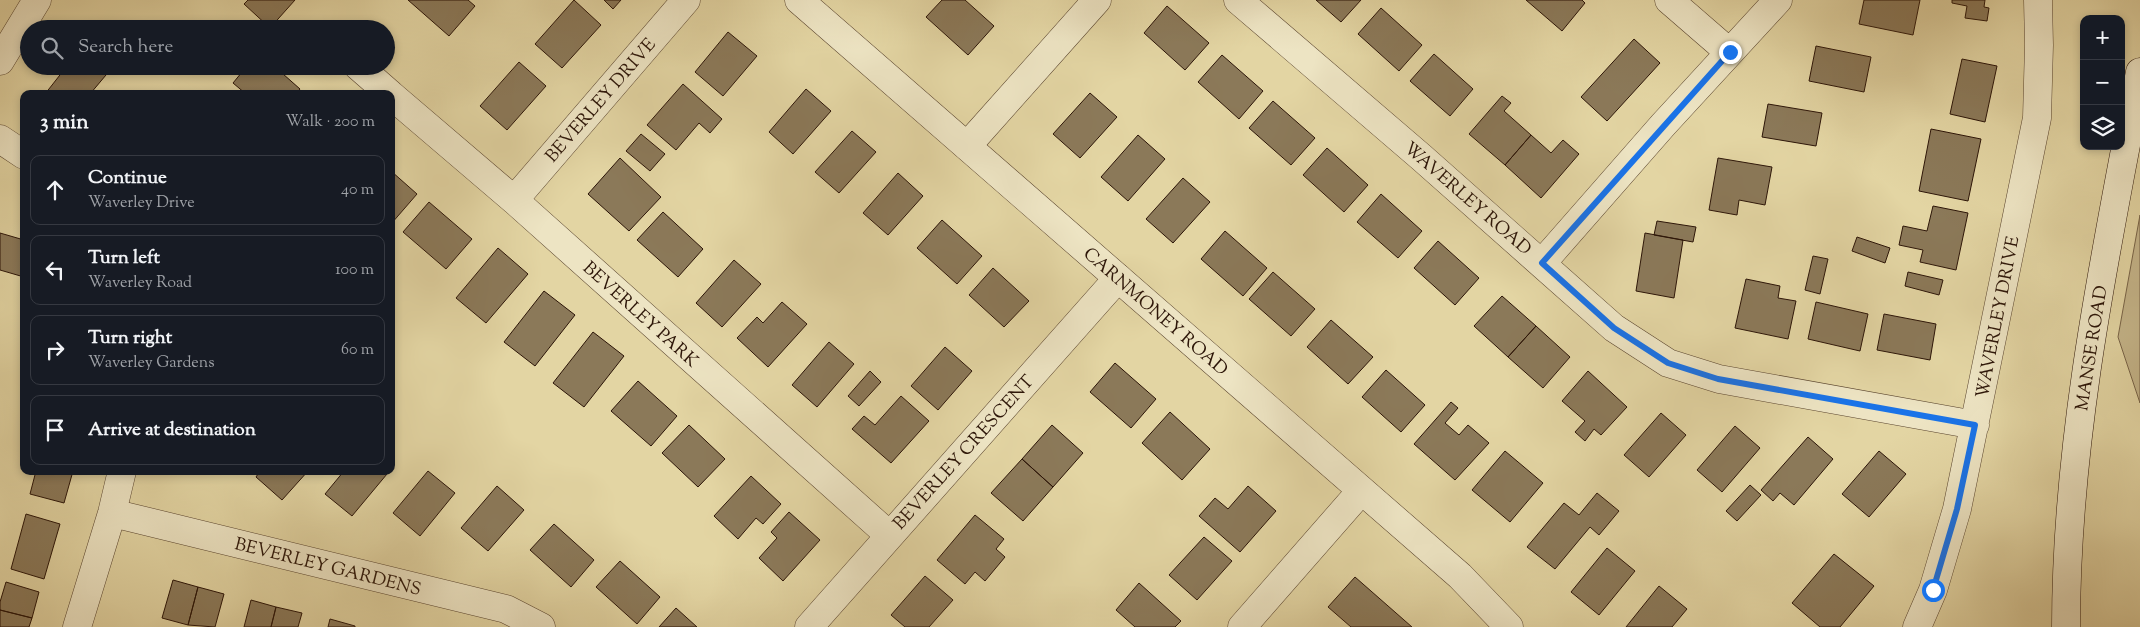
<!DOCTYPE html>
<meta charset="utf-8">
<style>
body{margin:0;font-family:"Sorts Mill Goudy",serif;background:#20242c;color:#f1f3f6}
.controls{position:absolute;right:15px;top:15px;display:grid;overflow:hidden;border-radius:10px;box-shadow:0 2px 8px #0003}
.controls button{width:45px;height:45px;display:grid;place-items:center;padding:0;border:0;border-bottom:1px solid #363941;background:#171b24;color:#f1f3f6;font:25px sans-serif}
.stop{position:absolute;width:15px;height:15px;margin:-11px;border:4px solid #1a73e8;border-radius:50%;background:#fff}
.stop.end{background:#1a73e8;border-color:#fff;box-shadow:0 1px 5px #0008}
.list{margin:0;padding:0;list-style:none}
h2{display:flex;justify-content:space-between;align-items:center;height:65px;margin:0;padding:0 20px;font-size:21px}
h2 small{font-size:16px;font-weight:400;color:#9ea1a6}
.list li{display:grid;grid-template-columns:32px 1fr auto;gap:15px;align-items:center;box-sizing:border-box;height:70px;margin:0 10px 10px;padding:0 10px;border:1px solid #363941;border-radius:10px}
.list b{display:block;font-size:19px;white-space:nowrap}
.list p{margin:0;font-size:16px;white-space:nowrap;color:#9ea1a6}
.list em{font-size:16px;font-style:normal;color:#9ea1a6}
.icon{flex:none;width:28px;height:28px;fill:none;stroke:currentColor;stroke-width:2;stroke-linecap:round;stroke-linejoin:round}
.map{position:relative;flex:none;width:2140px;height:627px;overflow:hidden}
.search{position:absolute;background:#171b24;box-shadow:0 2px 8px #0003;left:20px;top:20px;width:375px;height:55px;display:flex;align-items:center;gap:12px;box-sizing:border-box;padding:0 18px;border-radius:28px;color:#9ea1a6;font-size:19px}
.panel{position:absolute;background:#171b24;box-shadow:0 2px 8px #0003;left:20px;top:90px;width:375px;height:385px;border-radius:10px}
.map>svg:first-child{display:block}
</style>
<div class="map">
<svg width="2140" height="627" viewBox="0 0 2140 627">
<rect width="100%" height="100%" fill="#e3d5a3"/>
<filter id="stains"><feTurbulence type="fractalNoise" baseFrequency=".004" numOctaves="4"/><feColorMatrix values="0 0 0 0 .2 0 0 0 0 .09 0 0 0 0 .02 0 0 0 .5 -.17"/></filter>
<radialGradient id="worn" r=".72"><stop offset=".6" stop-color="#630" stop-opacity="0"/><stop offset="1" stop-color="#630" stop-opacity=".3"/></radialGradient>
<path fill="#c4b489" stroke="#786448" d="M2140 215V403L2118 337Z"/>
<path fill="#8b7959" stroke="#2c1508" d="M248 0H295L270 28 244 4Z
M408 0H468L475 6 449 36Z
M574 0 601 25 562 68 535 44Z
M604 0H621L613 9Z
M942 0H965L994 26 968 55 926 17Z
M1316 0H1361L1341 22Z
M1526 0H1582L1585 3 1562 31Z
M1864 0H1920L1913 35 1859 24Z
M1952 0H1985L1984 7 1989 8 1987 21 1965 18 1967 6 1952 3Z
M1167 6 1209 43 1185 70 1144 33Z
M1381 8 1422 45 1399 71 1358 34Z
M728 32 757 56 723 96 695 72Z
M1634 39 1660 63 1607 121 1581 97Z
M1816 46 1871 57 1864 92 1809 81Z
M1434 54 1473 89 1450 116 1410 81Z
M1222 55 1263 91 1239 119 1198 82Z
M1962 59 1997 66 1985 122 1950 114Z
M519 62 546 86 507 130 480 106Z
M67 66H95L106 75 90 94H45Z
M247 66H274L300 89 296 94H246L233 83Z
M683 84 722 119 710 133 699 123 676 150 647 125Z
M806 89 831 111 793 154 769 132Z
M1090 93 1117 117 1080 158 1053 134Z
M1502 96 1511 103 1504 111 1531 135 1505 165 1469 134Z
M1273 101 1315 138 1291 165 1249 128Z
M1768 104 1822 113 1816 146 1762 137Z
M1931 129 1981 139 1968 201 1919 191Z
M852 131 876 152 839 193 815 172Z
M641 134 665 154 650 171 626 151Z
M1138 135 1165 159 1128 201 1101 177Z
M1531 135 1551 153 1563 140 1579 154 1541 198 1505 165Z
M1327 148 1368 185 1344 212 1303 175Z
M620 158 661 197 629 231 588 194Z
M1718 158 1772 167 1765 205 1739 200 1737 215 1709 210Z
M391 171 417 194 391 224Z
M898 173 923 196 888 235 863 213Z
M1183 178 1210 202 1173 243 1146 219Z
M1381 194 1422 231 1398 258 1357 222Z
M429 202 472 239 446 269 403 232Z
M1933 206 1968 213 1956 270 1920 262 1923 250 1899 245 1903 226 1927 231Z
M663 212 703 249 678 277 637 240Z
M942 220 982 256 957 284 917 248Z
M1657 221 1696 227 1693 242 1654 235Z
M1225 231 1267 268 1243 296 1201 259Z
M0 233 24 240V277L0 270Z
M1645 233 1683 240 1674 298 1636 291Z
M1857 237 1890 248 1885 263 1852 251Z
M1438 241 1479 278 1455 305 1414 268Z
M498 248 528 274 486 323 456 298Z
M1813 256 1828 259 1820 294 1805 290Z
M734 260 761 284 722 327 696 303Z
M993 268 1029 301 1004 327 969 295Z
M1273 272 1315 309 1291 336 1249 299Z
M1908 272 1943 280 1939 295 1905 286Z
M1746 279 1780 286 1778 298 1796 301 1788 339 1735 328Z
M544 291 575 315 535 366 504 342Z
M1502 296 1536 326 1508 357 1474 326Z
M782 302 807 324 768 367 737 338 757 317 763 323Z
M1816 302 1868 314 1860 351 1808 339Z
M1884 314 1936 324 1930 360 1877 350Z
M1331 320 1373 357 1348 384 1307 347Z
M1536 326 1570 357 1543 388 1508 357Z
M593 332 624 356 584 407 553 383Z
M829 342 854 364 817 407 792 385Z
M945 347 972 371 938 410 911 386Z
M1115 363 1156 399 1131 428 1090 392Z
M1386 370 1425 405 1401 432 1362 397Z
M870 371 881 382 859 406 848 396Z
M1588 371 1627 407 1601 435 1594 429 1585 441 1575 432 1585 421 1562 401Z
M638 381 677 416 651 446 611 411Z
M901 396 929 421 891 463 852 429 864 416 875 425Z
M1451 402 1458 408 1445 423 1459 435 1468 425 1489 443 1455 480 1414 444Z
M1170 412 1210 449 1182 480 1142 443Z
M1661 413 1686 435 1649 477 1624 455Z
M689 425 725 459 698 487 662 453Z
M1052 425 1083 453 1053 487 1022 459Z
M1735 426 1760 448 1722 492 1697 470Z
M1808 437 1833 459 1794 505 1780 493 1773 501 1761 490Z
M1505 451 1543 483 1510 522 1472 490Z
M1879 451 1906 474 1869 517 1842 494Z
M1022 459 1053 487 1023 521 991 493Z
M36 471H73L64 503 30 494Z
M260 471H308L282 500 256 477Z
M344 471H384L387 474 352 516 325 494Z
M428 471 455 493 420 536 393 513Z
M751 476 781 504 763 524 756 518 738 539 714 516Z
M1750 485 1761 495 1737 521 1726 511Z
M497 486 524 510 488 551 461 528Z
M1248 486 1276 511 1240 552 1199 516 1215 498 1228 509Z
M1597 493 1619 511 1599 535 1590 527 1555 569 1527 547 1564 503 1579 515Z
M789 512 820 540 783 581 759 558 777 538 771 532Z
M26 514 60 524 44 579 11 569Z
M975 515 1004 539 996 549 1005 557 985 581 975 572 965 584 937 560Z
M554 524 594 560 571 587 530 550Z
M1204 537 1232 561 1197 600 1169 575Z
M1607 548 1635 571 1599 615 1571 592Z
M1834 554 1874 586 1840 627H1820L1792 603Z
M620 561 660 597 637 624 596 587Z
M925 576 953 600 929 627H905L891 615Z
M1355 577 1412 627H1351L1328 607Z
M173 580 198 587 188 625 162 618Z
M6 582 39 592 32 618 0 610V602Z
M1139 583 1181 621 1175 627H1135L1116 610Z
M1659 586 1687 609 1672 627H1626Z
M198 587 224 594 215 627 188 625Z
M251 600 276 607 271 627H244Z
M276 607 302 613 298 627H271Z
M676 608 697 627H659Z
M0 610 32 618 29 627H0Z
M330 619 355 626V627H328Z"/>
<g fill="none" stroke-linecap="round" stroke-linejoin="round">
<g stroke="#5a452f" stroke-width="29">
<path id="minor" d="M1238 0 1421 157 1614 328 1668 363 1719 379 1975 425
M1669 0 1729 52
M0 61 37 0
M358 66 390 94
M391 95 514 200 889 535
M0 139 24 155
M967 146 1097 0
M514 200 686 0
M1542 263 1663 125 1778 0
M112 513 506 609 541 627
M77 627 112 513 122 471
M809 627 1118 278
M1242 627 1361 491
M1917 627 1933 590 1957 509 2037 118 2039 45 2038 0"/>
</g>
<g stroke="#5a452f" stroke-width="29">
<path id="tertiary" d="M799 0 1460 576 1509 627"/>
</g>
<g stroke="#2c1508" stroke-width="29">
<path id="secondary" d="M2066 627C2066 440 2105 255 2140 72"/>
</g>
<use href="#minor" stroke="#ede4c3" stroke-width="28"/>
<use href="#tertiary" stroke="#ede4c3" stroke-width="28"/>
<use href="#secondary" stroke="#ede4c3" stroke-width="28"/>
</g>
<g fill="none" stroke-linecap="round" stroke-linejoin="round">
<path stroke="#1a73e8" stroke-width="6" d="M1730 52 1542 263 1614 328 1668 363 1718 379 1975 425 1957 509 1933 590"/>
</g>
<g text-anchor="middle" stroke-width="5" stroke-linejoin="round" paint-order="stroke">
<g font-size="18" fill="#2c1508" stroke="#ede4c3">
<text transform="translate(600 100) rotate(-49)" y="6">BEVERLEY DRIVE</text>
<text transform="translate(1468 198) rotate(41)" y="6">WAVERLEY ROAD</text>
<text transform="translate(1156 311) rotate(41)" y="6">CARNMONEY ROAD</text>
<text transform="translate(641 314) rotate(42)" y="6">BEVERLEY PARK</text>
<text transform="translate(1997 317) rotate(-79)" y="6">WAVERLEY DRIVE</text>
<text transform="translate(2091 348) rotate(-81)" y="6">MANSE ROAD</text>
<text transform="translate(963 452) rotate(-48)" y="6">BEVERLEY CRESCENT</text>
<text transform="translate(328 566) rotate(14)" y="6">BEVERLEY GARDENS</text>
</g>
</g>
<rect width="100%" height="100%" filter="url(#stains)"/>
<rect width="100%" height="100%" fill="url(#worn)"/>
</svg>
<div class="controls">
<button>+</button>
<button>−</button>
<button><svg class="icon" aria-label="layers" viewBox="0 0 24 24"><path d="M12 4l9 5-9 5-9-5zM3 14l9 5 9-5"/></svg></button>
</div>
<div class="stop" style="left:1933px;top:590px"></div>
<div class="stop end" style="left:1730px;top:52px"></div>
<div class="search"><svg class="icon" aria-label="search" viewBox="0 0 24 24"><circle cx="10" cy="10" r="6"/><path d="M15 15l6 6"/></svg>Search here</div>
<section class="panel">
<h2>3 min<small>Walk · 200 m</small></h2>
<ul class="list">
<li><svg class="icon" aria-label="ahead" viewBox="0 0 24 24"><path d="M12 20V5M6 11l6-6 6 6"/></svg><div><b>Continue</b><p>Waverley Drive</p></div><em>40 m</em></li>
<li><svg class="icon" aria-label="left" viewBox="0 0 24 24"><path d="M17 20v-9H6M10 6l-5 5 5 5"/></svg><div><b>Turn left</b><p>Waverley Road</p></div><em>100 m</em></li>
<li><svg class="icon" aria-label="right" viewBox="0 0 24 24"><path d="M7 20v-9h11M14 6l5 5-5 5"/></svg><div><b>Turn right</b><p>Waverley Gardens</p></div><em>60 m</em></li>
<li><svg class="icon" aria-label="arrive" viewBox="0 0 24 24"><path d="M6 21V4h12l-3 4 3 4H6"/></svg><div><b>Arrive at destination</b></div></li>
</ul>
</section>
</div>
